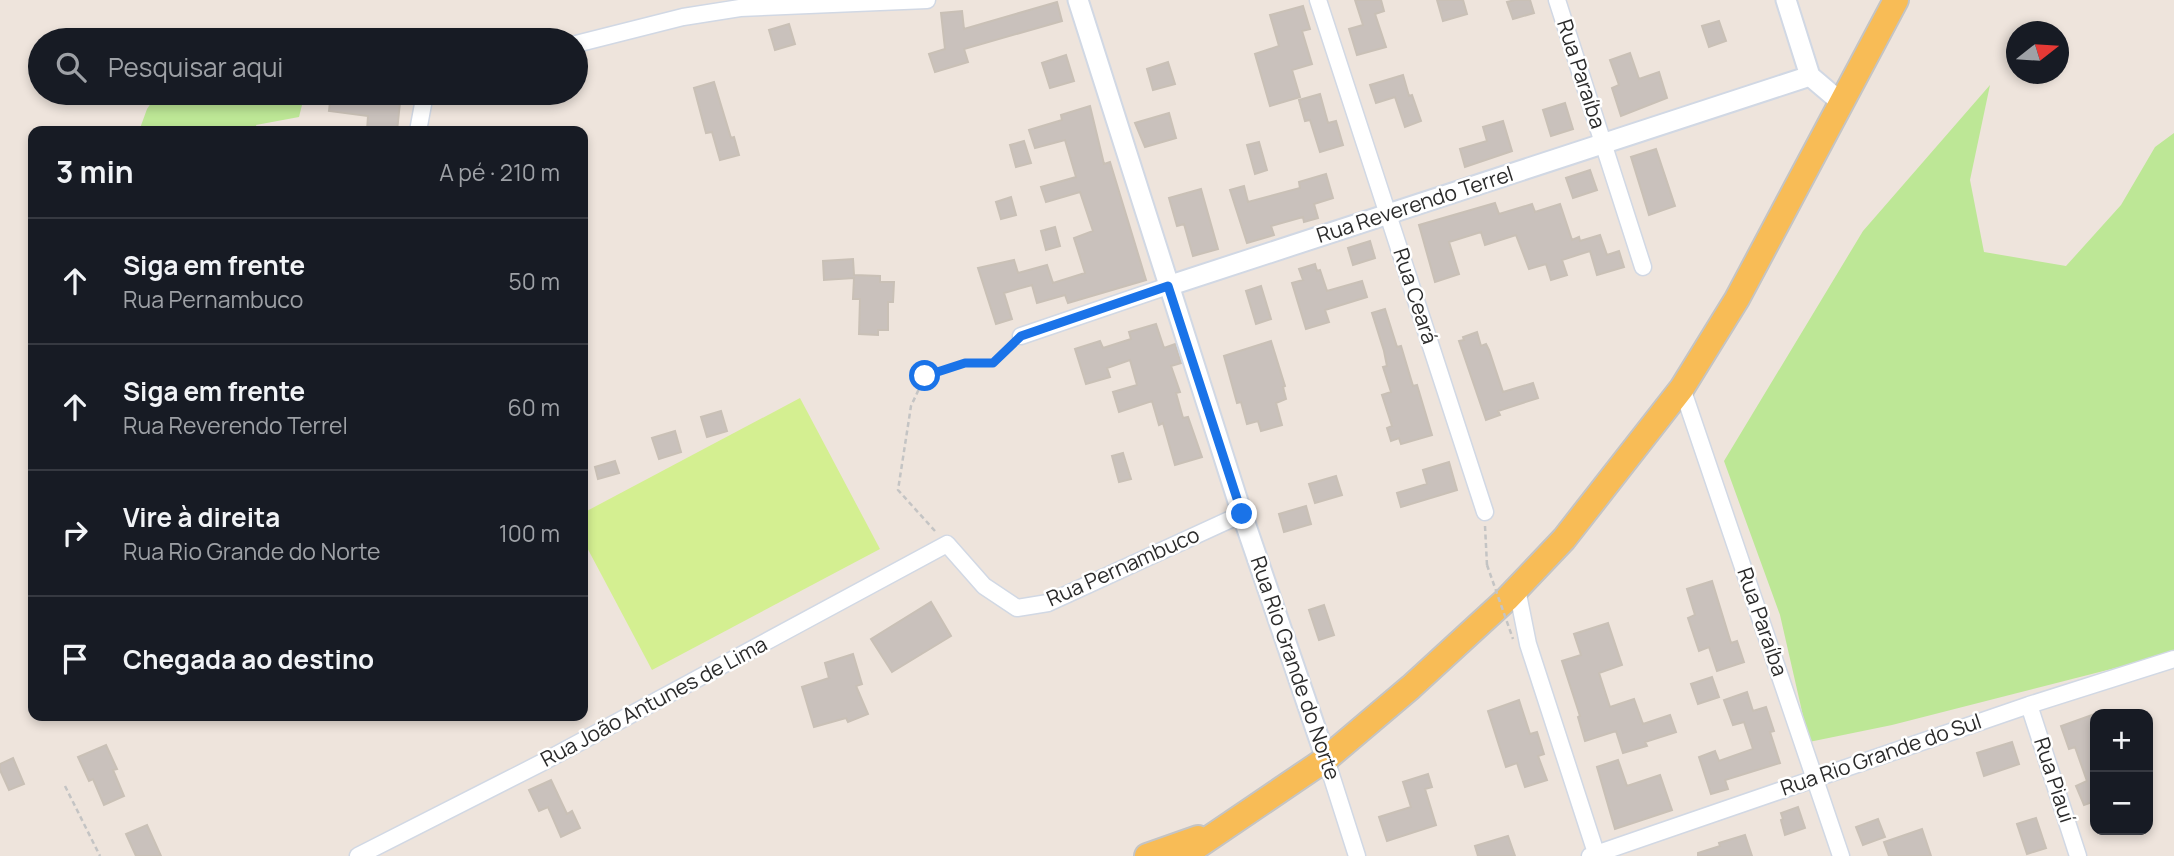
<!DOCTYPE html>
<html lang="pt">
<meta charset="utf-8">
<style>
body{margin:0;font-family:Manrope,sans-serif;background:#20242c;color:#f1f3f6}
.controls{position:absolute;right:21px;bottom:21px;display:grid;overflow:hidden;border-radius:14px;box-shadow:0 4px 10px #0003}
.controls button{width:63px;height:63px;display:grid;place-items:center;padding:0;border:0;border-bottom:2px solid #363941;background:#171b24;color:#f1f3f6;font:35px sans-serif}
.compass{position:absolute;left:2006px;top:21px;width:63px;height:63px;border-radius:50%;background:#171b24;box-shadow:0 4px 10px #0003;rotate:73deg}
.stop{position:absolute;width:21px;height:21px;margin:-16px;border:5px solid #1a73e8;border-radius:50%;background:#fff}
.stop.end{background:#1a73e8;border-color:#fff;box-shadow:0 2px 7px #0008}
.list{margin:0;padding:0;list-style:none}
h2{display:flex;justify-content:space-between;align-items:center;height:91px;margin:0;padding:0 28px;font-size:30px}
h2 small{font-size:23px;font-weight:400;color:#9ea1a6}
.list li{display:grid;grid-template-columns:46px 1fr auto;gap:21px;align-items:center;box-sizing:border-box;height:126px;padding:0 28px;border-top:2px solid #363941}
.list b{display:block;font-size:26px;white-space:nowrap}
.list p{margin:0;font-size:23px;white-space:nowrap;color:#9ea1a6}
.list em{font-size:23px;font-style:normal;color:#9ea1a6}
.icon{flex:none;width:38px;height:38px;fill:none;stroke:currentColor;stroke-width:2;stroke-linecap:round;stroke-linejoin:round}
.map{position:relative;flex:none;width:2174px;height:856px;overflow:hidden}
.search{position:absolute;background:#171b24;box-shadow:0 4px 10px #0003;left:28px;top:28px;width:560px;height:77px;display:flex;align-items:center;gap:18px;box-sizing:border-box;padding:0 24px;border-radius:38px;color:#9ea1a6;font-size:26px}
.panel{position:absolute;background:#171b24;box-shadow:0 4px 10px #0003;left:28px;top:126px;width:560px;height:595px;border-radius:14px}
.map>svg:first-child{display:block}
</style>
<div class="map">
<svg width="2174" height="856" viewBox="0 0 2174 856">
<rect width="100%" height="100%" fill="#eee4dc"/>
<path fill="#bde796" d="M1990 85 1970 180 1984 252 2066 266 2121 205 2155 147 2174 133V653L1892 725 1809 742 1780 615 1724 461 1863 231Z
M158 93H280L282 96 305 93 299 117 256 125 258 131H139L147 109Z"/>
<path fill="#d4ef91" d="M800 398 880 549 652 670 583 540V513Z"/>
<path fill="#c9c1bc" stroke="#c9c0b6" stroke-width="2" d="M1355 0H1381L1384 11 1375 14 1386 47 1357 55 1349 29 1363 25Z
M1437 0H1463L1467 14 1443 21Z
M1515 0H1530L1534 13 1513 19 1507 2Z
M1057 2 1062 21 964 49 968 62 935 72 929 54 945 49 941 13 962 11 964 29Z
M1303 6 1310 29 1302 31 1312 64 1292 70 1300 97 1270 106 1255 54 1279 46 1270 15Z
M1719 21 1726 41 1709 47 1702 26Z
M789 24 795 44 775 50 769 30Z
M1630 53 1639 79 1659 72 1667 98 1621 116 1612 88 1619 85 1610 60Z
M1066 55 1074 81 1050 88 1042 63Z
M1168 62 1175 84 1153 90 1147 69Z
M1403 75 1409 96 1412 95 1421 121 1405 127 1395 97 1376 103 1370 85Z
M714 82 731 138 734 137 739 155 720 160 712 132 706 133 694 88Z
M331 93H401L397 131H367L368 116 329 111Z
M1320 94 1328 123 1336 121 1343 145 1320 152 1310 120 1305 121 1299 100Z
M1565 103 1573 129 1551 136 1543 110Z
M1090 106 1104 164 1110 162 1146 280 1068 303 1065 295 1037 303 1032 285 1004 293 1012 319 996 324 978 268 1014 260 1018 273 1047 265 1053 283 1085 273 1074 238 1093 231 1080 192 1046 202 1041 187 1076 177 1065 140 1035 148 1029 130 1062 120 1061 115Z
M1169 113 1176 138 1145 147 1135 123Z
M1503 121 1512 151 1465 167 1460 149 1487 141 1483 127Z
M1024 141 1031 163 1016 167 1010 145Z
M1259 142 1267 170 1255 174 1247 145Z
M1656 149 1675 206 1649 215 1631 157Z
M1590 170 1597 190 1573 198 1566 178Z
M1326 174 1333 198 1314 204 1318 218 1304 222 1303 217 1271 226 1274 235 1247 243 1230 190 1244 186 1248 202 1300 188 1299 182Z
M1201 189 1218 249 1193 256 1184 224 1177 226 1169 198Z
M1011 197 1016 215 1001 219 996 202Z
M1495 203 1499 214 1532 204 1535 212 1560 204 1572 240 1579 237 1580 241 1600 235 1607 255 1619 251 1624 267 1597 275 1590 251 1562 260 1567 275 1551 280 1546 264 1529 269 1516 235 1485 245 1481 232 1449 242 1459 274 1435 282 1419 225Z
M1055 227 1060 246 1046 250 1041 231Z
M1370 241 1375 258 1353 265 1348 248Z
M853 259 854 275 880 276V282H894L893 302H888V330H878V335L859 334 860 299H853L854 278 824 280 823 261Z
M1315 264 1317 271 1320 270 1327 291 1362 281 1367 297 1325 310 1329 322 1306 329 1292 283 1303 280 1299 269Z
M1261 286 1271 319 1256 324 1246 291Z
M1385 309 1397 347 1401 346 1413 386 1417 385 1432 435 1401 444 1399 438 1391 441 1387 428 1392 426 1382 395 1391 392 1383 367 1387 366 1384 351 1372 313Z
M1156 324 1164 348 1175 344 1181 363 1171 366 1180 392 1176 393 1183 418 1188 417 1202 457 1175 465 1163 423 1159 425 1152 401 1119 412 1113 392 1137 385 1130 360 1107 368 1110 377 1086 384 1075 349 1100 341 1103 348 1131 339 1129 332Z
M1477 332 1481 346 1486 344 1489 350 1503 392 1533 383 1538 398 1498 411 1500 415 1486 420 1459 341 1464 340 1463 337Z
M1271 341 1285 386 1283 387 1286 399 1276 403 1282 425 1261 431 1258 421 1247 424 1241 402 1237 403 1224 356Z
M721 411 727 431 707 437 701 417Z
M675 431 681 452 659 459 652 438Z
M1123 453 1131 479 1119 482 1112 456Z
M615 461 619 473 598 479 595 467Z
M1449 462 1457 490 1401 507 1397 493 1427 484 1423 470Z
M1336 476 1342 495 1315 503 1309 484Z
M1306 506 1311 524 1284 532 1279 514Z
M1712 581 1731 643 1737 641 1744 662 1717 671 1709 647 1699 651 1688 618 1695 615 1687 589Z
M931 602 951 636 892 672 871 639Z
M1324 605 1334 635 1319 640 1309 610Z
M1608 623 1622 665 1599 673 1610 707 1634 699 1643 724 1670 715 1676 732 1645 742 1647 746 1623 753 1616 731 1585 741 1578 717 1580 716 1562 661 1581 655 1574 634Z
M853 654 862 684 856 686 868 714 848 722 846 718 814 727 802 687 829 678 825 663Z
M1712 677 1719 697 1698 704 1691 684Z
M1747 692 1753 711 1766 707 1774 731 1770 732 1780 763 1725 780 1728 789 1711 794 1699 757 1715 751 1719 761 1753 749 1744 722 1733 725 1724 700Z
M1519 700 1530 734 1537 732 1544 754 1538 756 1547 780 1525 787 1517 763 1506 767 1488 711Z
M2095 714V801L2084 805 2076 786 2087 781 2075 747 2069 749 2061 726Z
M2012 742 2019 764 1984 776 1977 753Z
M106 745 117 769 113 770 124 796 104 805 93 779 89 781 78 757Z
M13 758 24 784 9 790 0 770V764Z
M1618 760 1627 786 1660 775 1672 810 1615 829 1597 767Z
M1428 774 1432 787 1425 789 1436 825 1387 841 1379 817 1411 807 1403 782Z
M551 780 567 814 572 811 580 828 561 837 548 807 539 811 529 790Z
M1798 807 1805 828 1785 835 1781 820 1783 819 1781 813Z
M2036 818 2046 848 2027 854 2017 824Z
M1878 819 1885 837 1863 845 1856 827Z
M147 825 161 856H136L126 834Z
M1922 829 1931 856H1889L1884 842Z
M1745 835 1752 856H1698V853L1720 846 1719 843Z
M1508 836 1515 856H1478L1475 846Z"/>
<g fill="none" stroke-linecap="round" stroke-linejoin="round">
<g stroke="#d1d8e4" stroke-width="19">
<path id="minor" d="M1318 0 1485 512
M1557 0 1643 267
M576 44 683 17 740 8 927 0
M418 131 424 99 431 93
M1021 336 1168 286
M1682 388 1841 856
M1517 589 1528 644 1597 856
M2029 705 2078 856
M1326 759 1357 856
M358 856 543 762 947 544 984 586 1017 608 1048 603 1242 514
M1590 856 2029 705 2174 659"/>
</g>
<g stroke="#d1d8e4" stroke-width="23">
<path id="tertiary" d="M1078 0 1242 514 1326 759
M1786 0 1810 76 1843 104
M1168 286 1810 76"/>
</g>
<g stroke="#c4c4c4" stroke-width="28">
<path id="primary" d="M1147 856 1198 838
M1183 856 1326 759 1411 687 1507 599 1564 539 1682 388 1737 299 1896 0"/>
</g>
<path stroke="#c4c4c4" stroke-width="2.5" stroke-dasharray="5 3.5" stroke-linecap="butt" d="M1485 526 1487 565
M935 531 898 490 911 406 925 376 965 364 993 363 1010 347
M65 786 100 856"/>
<use href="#minor" stroke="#fff" stroke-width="16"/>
<use href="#tertiary" stroke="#fff" stroke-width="19"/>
<use href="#primary" stroke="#f8bc56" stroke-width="24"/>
<path stroke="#c4c4c4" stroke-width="2.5" stroke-dasharray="5 3.5" stroke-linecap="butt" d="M1487 565 1513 639"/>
</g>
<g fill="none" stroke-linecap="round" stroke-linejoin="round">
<path stroke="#1a73e8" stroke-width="9" d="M925 376 965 363H993L1021 336 1168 286 1242 514"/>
</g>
<g text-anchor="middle" stroke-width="5" stroke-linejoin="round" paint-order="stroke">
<g font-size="21" fill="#2b2b2b" stroke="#fff">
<text transform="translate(1581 74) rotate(72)" y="7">Rua Paraíba</text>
<text transform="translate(1415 205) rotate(-18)" y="7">Rua Reverendo Terrel</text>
<text transform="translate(1415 296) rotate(72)" y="7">Rua Ceará</text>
<text transform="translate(1123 567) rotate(-24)" y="7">Rua Pernambuco</text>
<text transform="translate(1762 622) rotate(71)" y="7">Rua Paraíba</text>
<text transform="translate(1295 668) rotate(71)" y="7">Rua Rio Grande do Norte</text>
<text transform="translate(654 702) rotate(-28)" y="7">Rua João Antunes de Lima</text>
<text transform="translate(1881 755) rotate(-19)" y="7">Rua Rio Grande do Sul</text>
<text transform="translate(2054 780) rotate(72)" y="7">Rua Piauí</text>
</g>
</g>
</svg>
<div class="controls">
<button>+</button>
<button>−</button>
</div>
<svg class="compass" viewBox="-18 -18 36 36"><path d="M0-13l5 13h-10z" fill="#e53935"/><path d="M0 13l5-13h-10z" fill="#9ea1a6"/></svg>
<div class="stop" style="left:925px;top:376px"></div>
<div class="stop end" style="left:1242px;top:514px"></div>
<div class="search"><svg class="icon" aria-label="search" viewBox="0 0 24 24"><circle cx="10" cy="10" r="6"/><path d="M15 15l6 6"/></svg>Pesquisar aqui</div>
<section class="panel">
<h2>3 min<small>A pé · 210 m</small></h2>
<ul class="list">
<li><svg class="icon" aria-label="ahead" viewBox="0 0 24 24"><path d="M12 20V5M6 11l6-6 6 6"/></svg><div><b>Siga em frente</b><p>Rua Pernambuco</p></div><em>50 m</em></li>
<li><svg class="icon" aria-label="ahead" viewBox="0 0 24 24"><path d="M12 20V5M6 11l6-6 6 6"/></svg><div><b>Siga em frente</b><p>Rua Reverendo Terrel</p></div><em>60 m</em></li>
<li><svg class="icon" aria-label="right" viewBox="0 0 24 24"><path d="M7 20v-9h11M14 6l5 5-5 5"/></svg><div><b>Vire à direita</b><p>Rua Rio Grande do Norte</p></div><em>100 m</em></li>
<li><svg class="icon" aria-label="arrive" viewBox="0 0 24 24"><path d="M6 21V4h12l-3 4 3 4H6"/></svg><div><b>Chegada ao destino</b></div></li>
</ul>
</section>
</div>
